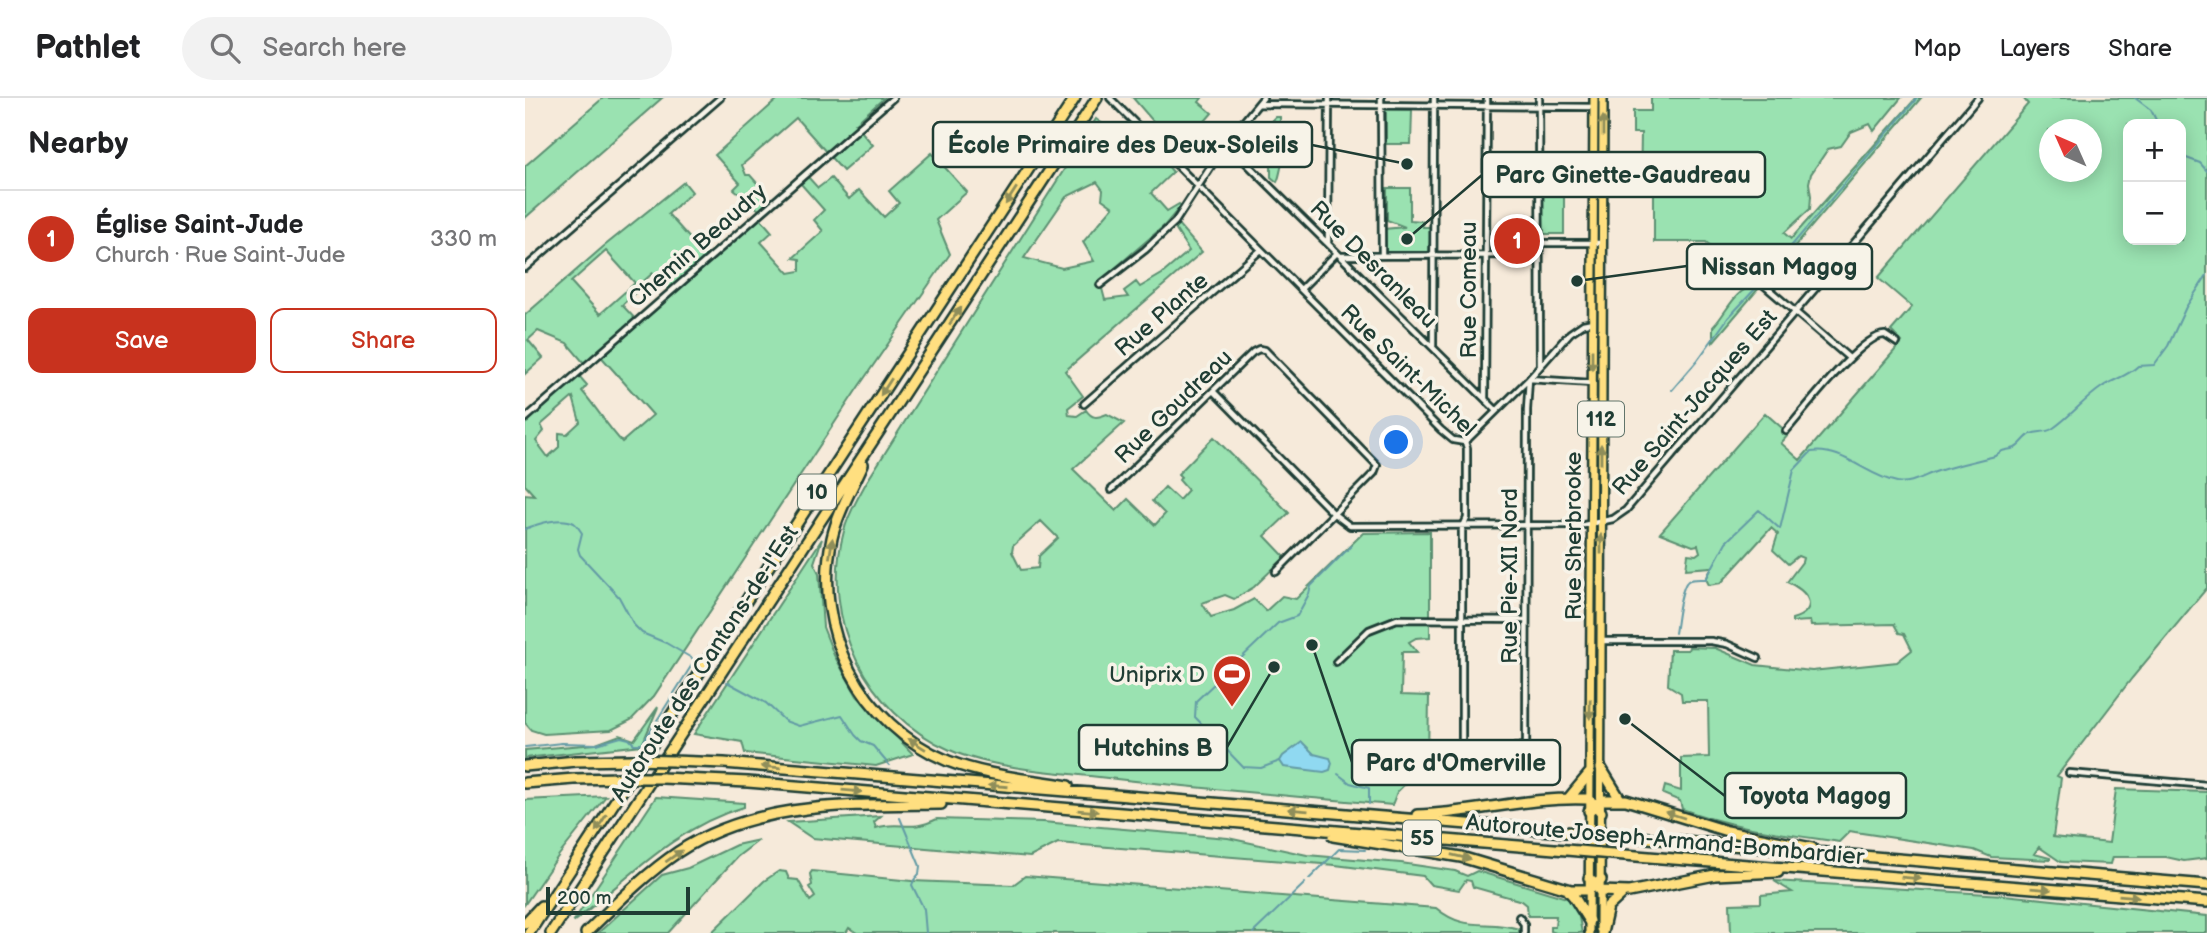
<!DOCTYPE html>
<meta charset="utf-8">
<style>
body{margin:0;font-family:"Balsamiq Sans",sans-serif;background:#f2f2f2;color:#202124}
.controls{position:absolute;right:21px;top:21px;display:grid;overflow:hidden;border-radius:14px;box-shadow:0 4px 18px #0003}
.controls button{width:63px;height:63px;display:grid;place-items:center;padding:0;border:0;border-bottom:2px solid #e0e0e0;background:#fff;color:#202124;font:35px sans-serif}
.compass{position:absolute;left:1514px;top:21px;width:63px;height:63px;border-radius:50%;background:#fff;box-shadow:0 4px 18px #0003;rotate:315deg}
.scale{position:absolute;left:21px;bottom:18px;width:144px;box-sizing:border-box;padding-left:7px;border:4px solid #1f3d34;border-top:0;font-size:19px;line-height:24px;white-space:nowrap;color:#1f3d34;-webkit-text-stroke:5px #f7f3e8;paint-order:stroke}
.you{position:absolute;left:872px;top:345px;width:24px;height:24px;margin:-18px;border:5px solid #fff;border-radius:50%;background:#1a73e8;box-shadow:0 0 0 10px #1a73e833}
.badge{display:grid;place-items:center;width:46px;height:46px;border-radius:50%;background:#c8321e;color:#fff;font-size:23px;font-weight:700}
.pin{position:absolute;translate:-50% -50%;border:4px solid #fff;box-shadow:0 2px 7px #0006}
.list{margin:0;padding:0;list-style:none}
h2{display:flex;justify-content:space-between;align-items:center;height:91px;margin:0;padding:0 28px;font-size:30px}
h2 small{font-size:23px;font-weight:400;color:#757577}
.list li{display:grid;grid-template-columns:46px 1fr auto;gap:21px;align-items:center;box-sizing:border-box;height:98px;padding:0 28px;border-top:2px solid #e0e0e0}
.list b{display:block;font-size:26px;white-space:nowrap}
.list p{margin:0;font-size:23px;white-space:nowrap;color:#757577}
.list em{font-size:23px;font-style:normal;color:#757577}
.actions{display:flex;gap:14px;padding:21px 28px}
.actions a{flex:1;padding:16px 0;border:2px solid #c8321e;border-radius:14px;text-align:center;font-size:24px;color:#c8321e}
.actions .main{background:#c8321e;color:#fff}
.icon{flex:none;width:38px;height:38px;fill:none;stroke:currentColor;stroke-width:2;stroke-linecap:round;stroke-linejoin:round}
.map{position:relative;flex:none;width:1682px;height:835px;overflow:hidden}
header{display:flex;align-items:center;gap:42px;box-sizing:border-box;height:98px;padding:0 35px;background:#fff;border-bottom:2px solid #e0e0e0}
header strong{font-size:33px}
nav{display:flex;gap:38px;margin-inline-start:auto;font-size:24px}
.search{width:490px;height:63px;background:#f2f2f2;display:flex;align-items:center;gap:18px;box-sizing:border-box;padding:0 24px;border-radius:38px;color:#757577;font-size:26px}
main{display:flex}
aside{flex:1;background:#fff}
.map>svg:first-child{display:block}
</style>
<header>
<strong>Pathlet</strong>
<div class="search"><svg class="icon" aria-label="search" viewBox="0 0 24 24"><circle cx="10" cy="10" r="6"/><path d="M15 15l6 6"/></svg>Search here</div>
<nav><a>Map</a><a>Layers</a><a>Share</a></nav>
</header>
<main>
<aside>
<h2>Nearby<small></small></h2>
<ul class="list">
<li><span class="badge">1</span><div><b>Église Saint-Jude</b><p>Church · Rue Saint-Jude</p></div><em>330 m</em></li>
</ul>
<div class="actions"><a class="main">Save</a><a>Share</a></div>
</aside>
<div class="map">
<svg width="1682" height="835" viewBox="0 0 1682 835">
<rect width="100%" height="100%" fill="#f6eada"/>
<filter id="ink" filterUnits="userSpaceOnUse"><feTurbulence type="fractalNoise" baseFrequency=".0143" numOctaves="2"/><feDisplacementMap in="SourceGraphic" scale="14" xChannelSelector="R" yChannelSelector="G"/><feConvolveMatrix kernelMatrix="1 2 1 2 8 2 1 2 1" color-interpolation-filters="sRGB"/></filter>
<g filter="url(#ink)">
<path fill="#9ae2b1" stroke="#5c9072" stroke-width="2" fill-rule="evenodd" d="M78 0H137L0 120V68Z
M254 0H359L330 26 348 47 318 73 271 20 217 67 221 77H225L246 101 234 112 209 91 215 85 190 57Z
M608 0H677L674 4 687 15 651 57 646 51 647 45Z
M1126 0H1376L1349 33 1345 26 1326 34 1316 48 1303 51 1286 76 1284 85 1286 98 1285 111 1259 135 1266 141 1391 0H1396L1188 244V229C1203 213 1208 193 1230 187L1181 144H1129V92H1115L1116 35H1108V13H1126Z
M1498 0H1682V490L1607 580 1532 678 1536 680 1528 739 1584 745 1591 691 1682 694V760L1659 763 1641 759H1588L1586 766 1536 764 1514 749 1509 756 1525 760V762L1466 759 1449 752 1330 734 1325 733 1314 744C1261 736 1207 730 1157 711L1155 703 1138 696 1140 688 1156 693V660L1184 659 1183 603H1157L1156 595 1143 587 1145 552H1163L1164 549 1190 550 1230 567 1287 573 1372 564 1387 552 1379 536 1374 535 1369 526 1286 528 1285 523 1267 524V521C1297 512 1282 492 1262 484L1277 464 1278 460 1273 458 1263 466 1248 452 1253 436 1246 430 1196 485 1184 487 1181 481 1187 469 1161 471 1163 456 1171 457 1175 454 1173 447 1168 448 1135 435 1240 315 1264 336 1256 345 1275 362 1377 244 1366 233 1387 209 1353 180 1503 6ZM1603 26H1656V142H1603ZM1524 32H1566V74H1524Z
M861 12H887L886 46H861Z
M751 19H755V44H761C766 55 761 57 757 66 755 72 755 78 752 84L746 79V29L747 23Z
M571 21 631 65 638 62 648 74 626 95 642 113 654 106 656 108 640 127 575 183 580 202 603 199 599 193 611 184 615 189 637 176 664 153 649 129 653 126 677 154 540 273 558 298 543 310 544 317 552 318 561 312C567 321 572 320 582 316L599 325 548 371 591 413 603 401 630 427 640 416 627 403 640 389 654 402 663 392 654 382 656 379 653 376 689 339 764 415 740 438 760 459 729 489 709 501 700 497 677 505 686 519 709 512 729 501 741 513 757 498 771 501 838 435 905 434V539L891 540 884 544 892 554H877L876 597 904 598 903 663 872 694 867 707C766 698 666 690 565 678 524 674 462 669 425 652 341 615 295 522 319 433 323 416 333 400 341 385ZM572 84 578 92 577 101 588 109 558 144 569 163 537 170 499 160 541 99ZM516 423 533 440 514 458 513 470 496 472 487 454 488 448Z
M407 55 442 94 411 122 425 156 334 288 129 598 106 622 86 632 19 636 6 632 0 625V396L9 397 0 387V326L54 278 62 287 57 293C71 309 82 328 97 344L128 317 72 254 59 265 42 245 13 233 3 242 18 260 0 276V217L78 149 159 84 167 94 143 116 185 163 235 120 247 134 236 144 264 175 275 173V161L268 160 298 133 289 122 299 112 276 86 283 79 293 90 306 80 324 101 334 92 359 119 374 105 364 93ZM81 153 110 185 75 216 46 184ZM128 175 148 196 115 226 97 207 113 192 112 189ZM48 299 55 324 42 336 34 335V349L23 359 11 343 19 333 16 327Z
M1018 86H1039V136H1018Z
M862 90H885V122L897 123 898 129H906L904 154H859V131L880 129 862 122Z
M297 441 289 465 294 475 298 529 309 557 332 598 388 656 351 668 220 655 217 644 169 636Z
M133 609 117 647 0 660V652L71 646 95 637 109 642Z
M81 698 34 757 0 806V702Z
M131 699 219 705V709C150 729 103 781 48 824Z
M356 718 349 724 351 730C375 722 384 735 412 721L518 724 703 740 782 757 876 765 930 773 942 778 952 773 1045 801 1053 814 1057 835H1031L1025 833V829H1030L1031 818H1003L1002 807 997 803 948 789 946 783 941 782 934 792 906 787 898 778 810 767 533 745 505 759 287 740 263 724Z
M234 742 212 759 143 835H73L137 777 163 770 211 747Z
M254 773 261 774 264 781 273 782 285 803 290 799 284 789 287 787 285 776 287 773 387 783 488 787 500 778 911 810C941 835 961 821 994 831V835H332L324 830 321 835H186L239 783Z
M1249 783 1479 797 1682 818V835H1206L1205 806 1236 805V797L1267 794Z"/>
<path fill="#90d9f1" stroke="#639ba5" stroke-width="2" d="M777 644 789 656 805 660 807 665 805 672 799 674 759 669 755 663 758 658Z"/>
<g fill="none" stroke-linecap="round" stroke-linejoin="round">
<path stroke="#639ba5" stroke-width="2" d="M1610 0 1626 12 1633 26
M1656 58 1675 65 1682 73
M1239 180 1392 0
M1147 292 1172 263 1203 220 1231 190
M0 431C12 426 36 418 49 425 52 427 54 431 57 435L53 451 55 457 94 499 109 527 117 535 141 545 170 562 117 646H109L104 641 96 639 72 646 37 645 0 649
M1150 535C1152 525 1155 489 1163 483 1167 480 1176 481 1181 481L1201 444 1234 412 1255 431 1269 372 1286 354C1317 349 1342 378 1372 384 1386 387 1400 377 1413 373 1432 367 1451 363 1470 358 1477 351 1481 353 1490 350 1496 347 1500 339 1506 336 1513 333 1520 335 1527 331 1545 319 1559 301 1577 289 1589 281 1603 278 1613 268L1629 267 1643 248 1661 209 1682 177
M202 584 241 605 260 623 274 628 317 617 330 637 336 643 348 648 364 667
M755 663 736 670 718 669 670 619 671 603 753 525 772 518 784 496 786 488 826 448
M813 676 825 685 844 690V706
M375 720 395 768 394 776 389 782 387 787 399 811 401 835
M784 781 814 751 840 752
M728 835 780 785"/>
<g stroke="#1f3d34" stroke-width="10">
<path id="minor" d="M585 0 916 332 928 342 940 344
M856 0 857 158
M1014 0 1015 267
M733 6 1069 9
M701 45 971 312
M803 145 804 0
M1014 145H1077
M817 158 1013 157
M0 170 195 0
M1226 176 1324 260
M575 187 620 152 650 124 701 45 738 0
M776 191 812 155
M908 248 909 0
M1004 281 1067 285
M688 293 809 416 825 428 1059 427 1088 421 1101 412 1453 0
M960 300 962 0
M559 306 736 152
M0 321 368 0
M1261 333C1277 315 1338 235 1360 237L1372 245
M940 344 1004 281 1045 235 1058 226 1068 224
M586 392 728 254 734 251 740 252 852 367 849 375 751 474
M1076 543H1186L1202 546 1233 560
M811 564 844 532 872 521 1001 522
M937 657V431L942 420V350L940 344
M908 659 1000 648
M1001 675 1002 312 1004 281
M1544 675 1682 687
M994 819 999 826V835"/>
</g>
<g stroke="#1f3d34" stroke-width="12">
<path id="primary" d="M1075 831 1078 0
M1064 835 1069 0"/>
</g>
<g stroke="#1f3d34" stroke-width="14">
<path id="motorway" d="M338 366C327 391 313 414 307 440 287 532 336 627 423 663 461 678 504 681 543 688
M148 663 199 665 1053 735
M0 668 51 663 107 662
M1076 670 1095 701
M137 680 223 684 1053 753
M0 685 49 681 96 680
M1044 700 1064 676
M1064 713 1076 702H1101L1202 733 1287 750
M892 717C950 715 1007 698 1064 701L1076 714
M1087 737 1682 787
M808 738 936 759 1046 792H1064L1076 782
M1087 756 1682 804
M1064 780 1075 793 1104 794 1190 777 1253 774
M1042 791 1049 799 1064 823
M0 825 16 808
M4 835 550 0
M26 835 572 0
M61 835C90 807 119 777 153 754 231 703 326 707 416 706
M1077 835 1083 809 1098 795"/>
</g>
<use href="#minor" stroke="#f7f3e8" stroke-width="4.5"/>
<use href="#primary" stroke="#ffdf80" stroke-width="7"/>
<use href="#motorway" stroke="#ffdf80" stroke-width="9"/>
<g stroke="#1f3d34" stroke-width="14" stroke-linecap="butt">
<path id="motorway-bridge" d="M107 662 148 663
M96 680H137
M1053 735 1087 737
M1053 753 1087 756"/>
</g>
<use href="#motorway-bridge" stroke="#ffdf80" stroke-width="9"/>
</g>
<defs><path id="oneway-solid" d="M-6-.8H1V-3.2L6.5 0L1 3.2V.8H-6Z" transform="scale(1.75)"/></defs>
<g fill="#8f8e5a">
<use href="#oneway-solid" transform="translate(1078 28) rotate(-90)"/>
<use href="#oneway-solid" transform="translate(486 98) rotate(123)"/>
<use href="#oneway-solid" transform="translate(430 218) rotate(-57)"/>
<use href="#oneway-solid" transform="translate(1067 262) rotate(90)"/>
<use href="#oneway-solid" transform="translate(361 289) rotate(123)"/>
<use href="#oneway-solid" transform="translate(1076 356) rotate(-90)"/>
<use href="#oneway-solid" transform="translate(1076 446) rotate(-90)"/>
<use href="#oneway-solid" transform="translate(306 450) rotate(-81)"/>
<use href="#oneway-solid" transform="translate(1065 611) rotate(91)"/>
<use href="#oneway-solid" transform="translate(392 646) rotate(-148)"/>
<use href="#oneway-solid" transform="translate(246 669) rotate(-175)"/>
<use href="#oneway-solid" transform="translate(473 688) rotate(-176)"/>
<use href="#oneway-solid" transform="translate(327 693) rotate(5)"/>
<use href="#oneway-solid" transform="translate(773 712) rotate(-175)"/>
<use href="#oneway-solid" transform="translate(563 713) rotate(5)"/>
<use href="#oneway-solid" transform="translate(1150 717) rotate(-162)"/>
<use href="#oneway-solid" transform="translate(76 725) rotate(123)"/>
<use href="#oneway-solid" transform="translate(149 758) rotate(-35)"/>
<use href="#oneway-solid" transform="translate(936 759) rotate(13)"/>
<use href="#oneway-solid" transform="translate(1386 780) rotate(5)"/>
<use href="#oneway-solid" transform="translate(1516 791) rotate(5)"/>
<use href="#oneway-solid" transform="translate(1604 798) rotate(5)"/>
</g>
</g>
<defs>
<g id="stadium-pin" transform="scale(2.0125)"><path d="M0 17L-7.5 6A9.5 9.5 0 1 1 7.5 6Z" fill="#c8321e" stroke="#f7f3e8"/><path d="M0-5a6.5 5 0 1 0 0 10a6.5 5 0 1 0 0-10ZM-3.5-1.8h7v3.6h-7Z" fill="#fff"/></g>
</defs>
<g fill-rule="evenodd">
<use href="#stadium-pin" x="707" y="576"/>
</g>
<g text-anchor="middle" stroke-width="7" stroke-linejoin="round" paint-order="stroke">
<g fill="#f7f3e8" stroke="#60746a" stroke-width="2">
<rect x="1053" y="303.5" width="46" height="35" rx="5"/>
<rect x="273" y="376.5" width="38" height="35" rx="5"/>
<rect x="878" y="722.5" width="38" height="35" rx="5"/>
</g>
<g font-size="21" font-weight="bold" fill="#1f3d34">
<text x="1076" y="328">112</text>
<text x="292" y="401">10</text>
<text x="897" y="747">55</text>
</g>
<g font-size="23" fill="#1f3d34" stroke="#f7f3e8">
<text transform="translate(172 147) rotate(-41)" y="8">Chemin Beaudry</text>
<text transform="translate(849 166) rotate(45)" y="8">Rue Desranleau</text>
<text transform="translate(943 192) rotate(-90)" y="8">Rue Comeau</text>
<text transform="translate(636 216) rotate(-41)" y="8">Rue Plante</text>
<text transform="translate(884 272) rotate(44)" y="8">Rue Saint-Michel</text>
<text transform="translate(1169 304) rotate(-49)" y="8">Rue Saint-Jacques Est</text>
<text transform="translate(648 308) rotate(-44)" y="8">Rue Goudreau</text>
<text transform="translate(1048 438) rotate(-90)" y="8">Rue Sherbrooke</text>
<text transform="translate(984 478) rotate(-90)" y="8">Rue Pie-XII Nord</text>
<text transform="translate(179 565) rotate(-57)" y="8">Autoroute des Cantons-de-l'Est</text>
<text transform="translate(1140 741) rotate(5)" y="8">Autoroute Joseph-Armand-Bombardier</text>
</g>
<g font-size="23" fill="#1f3d34" stroke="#f7f3e8" text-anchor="end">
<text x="680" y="584">Uniprix D</text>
</g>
</g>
<path fill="none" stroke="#1f3d34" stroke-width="2.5" d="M882 66L787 47M882 141L957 77M1052 183L1162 168M749 569L702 649M787 547L827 664M1100 621L1200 698"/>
<g fill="#1f3d34" stroke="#f7f3e8" stroke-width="2.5">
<circle cx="882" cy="66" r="7"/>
<circle cx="882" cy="141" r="7"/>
<circle cx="1052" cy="183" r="7"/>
<circle cx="749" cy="569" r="7"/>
<circle cx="787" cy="547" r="7"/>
<circle cx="1100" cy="621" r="7"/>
</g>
<g fill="#f7f3e8" stroke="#1f3d34" stroke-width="2.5">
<rect x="408" y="24" width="379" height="45" rx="7"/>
<rect x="957" y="54" width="283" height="45" rx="7"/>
<rect x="1162" y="146" width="185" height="45" rx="7"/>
<rect x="554" y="627" width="148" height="45" rx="7"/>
<rect x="827" y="642" width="208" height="45" rx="7"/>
<rect x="1200" y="675" width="181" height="45" rx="7"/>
</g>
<g font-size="24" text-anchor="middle" font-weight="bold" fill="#1f3d34">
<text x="598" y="55">École Primaire des Deux-Soleils</text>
<text x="1098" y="85">Parc Ginette-Gaudreau</text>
<text x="1254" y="177">Nissan Magog</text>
<text x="628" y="658">Hutchins B</text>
<text x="931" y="673">Parc d'Omerville</text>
<text x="1290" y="706">Toyota Magog</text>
</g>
</svg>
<div class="controls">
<button>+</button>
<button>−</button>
</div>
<svg class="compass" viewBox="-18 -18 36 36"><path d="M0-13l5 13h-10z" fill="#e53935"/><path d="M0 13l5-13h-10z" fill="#757577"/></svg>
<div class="scale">200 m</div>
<div class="you"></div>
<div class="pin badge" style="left:992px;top:143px">1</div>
</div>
</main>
